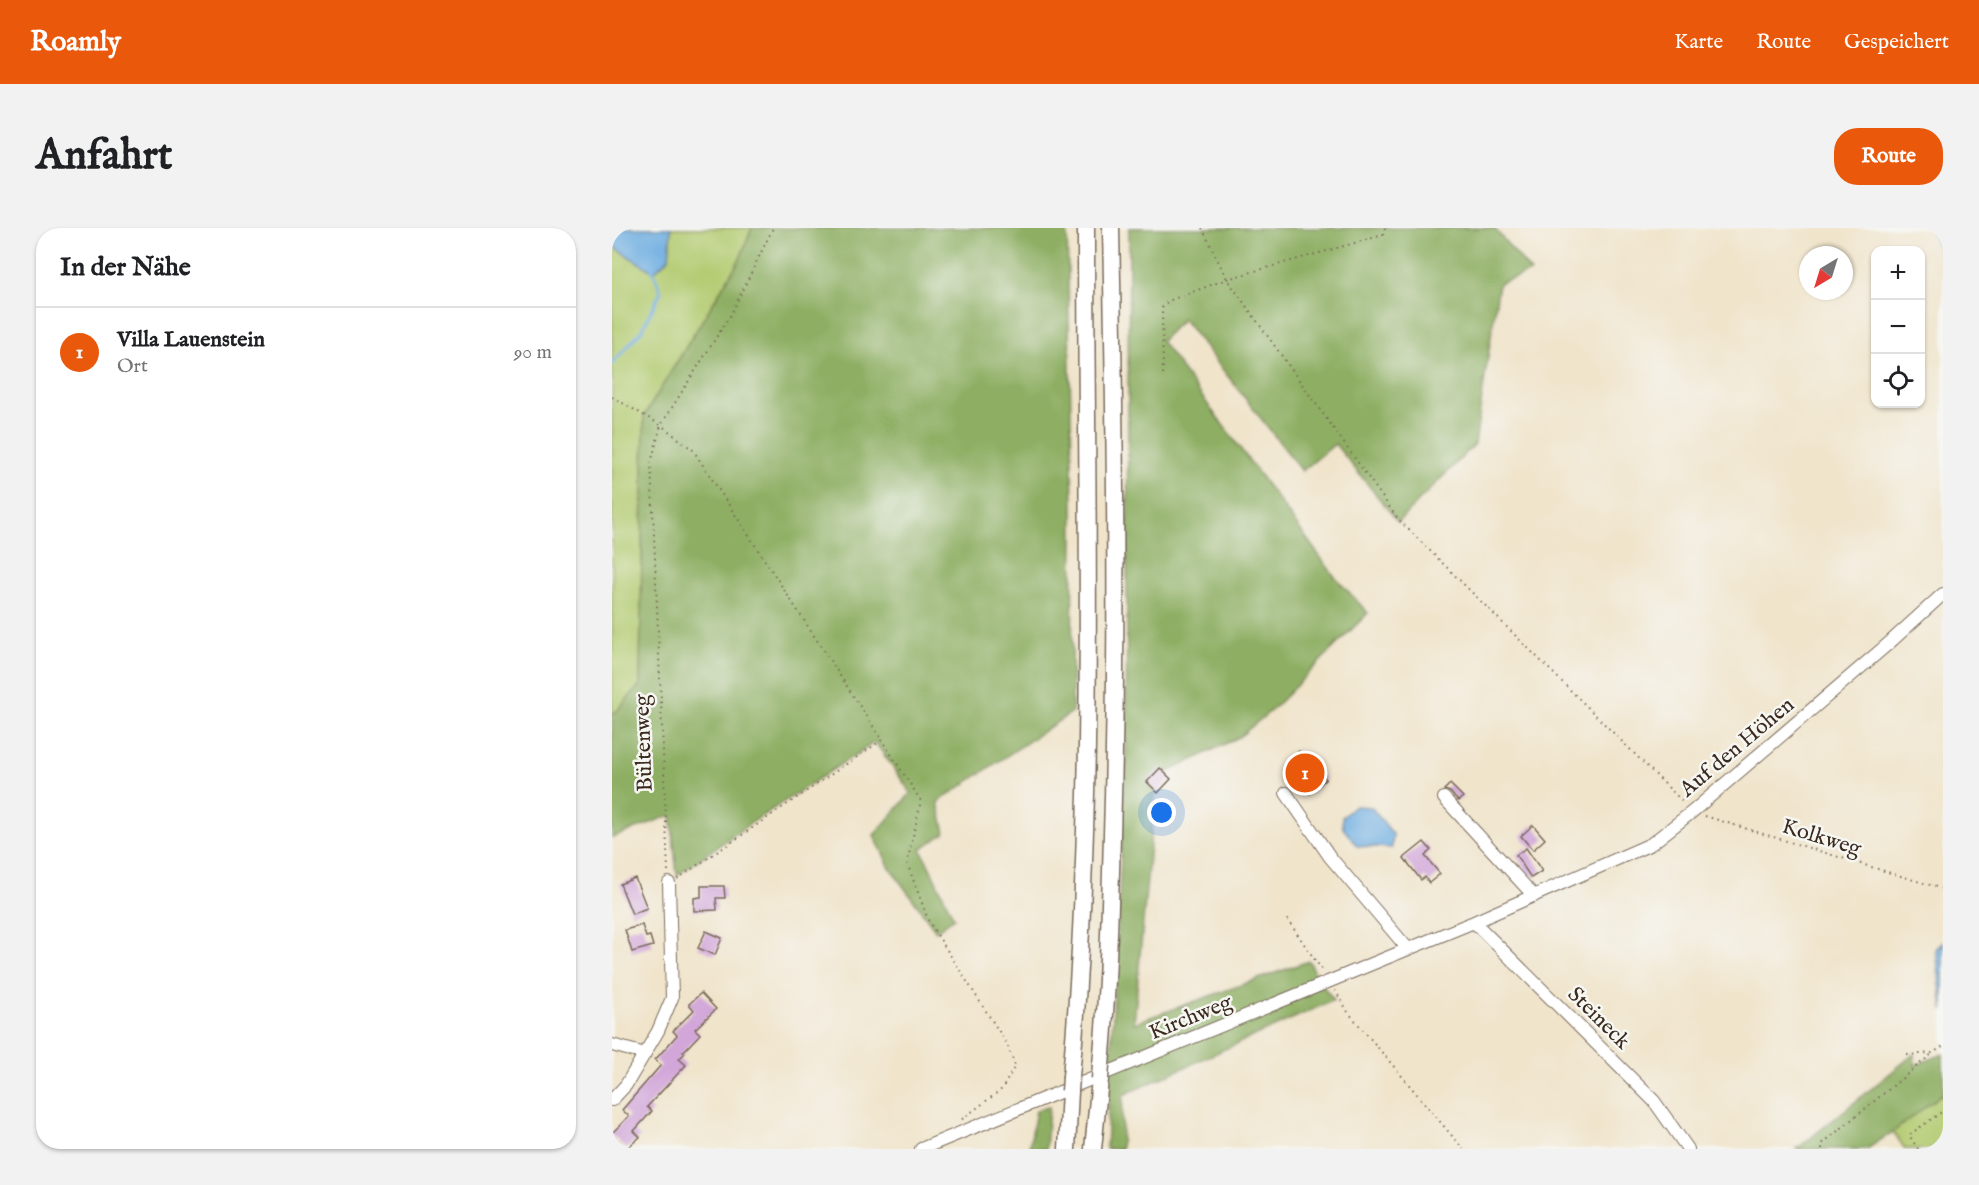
<!DOCTYPE html>
<html lang="de">
<meta charset="utf-8">
<style>
body{margin:0;font-family:"IM FELL English",serif;background:#f2f2f2;color:#202124}
.controls{position:absolute;right:18px;top:18px;display:grid;overflow:hidden;border-radius:12px;box-shadow:0 2px 4px #0004}
.controls button{width:54px;height:54px;display:grid;place-items:center;padding:0;border:0;border-bottom:2px solid #e0e0e0;background:#fff;color:#202124;font:30px sans-serif}
.compass{position:absolute;left:1187px;top:18px;width:54px;height:54px;border-radius:50%;background:#fff;box-shadow:0 2px 4px #0004;rotate:218deg}
.you{position:absolute;left:550px;top:585px;width:21px;height:21px;margin:-15px;border:4px solid #fff;border-radius:50%;background:#1a73e8;box-shadow:0 0 0 9px #1a73e833}
.badge{display:grid;place-items:center;width:39px;height:39px;border-radius:50%;background:#ea580c;color:#fff;font-size:20px;font-weight:700}
.pin{position:absolute;translate:-50% -50%;border:3px solid #fff;box-shadow:0 2px 6px #0006}
.list{margin:0;padding:0;list-style:none}
h2{display:flex;justify-content:space-between;align-items:center;height:78px;margin:0;padding:0 24px;font-size:26px}
h2 small{font-size:20px;font-weight:400;color:#757577}
.list li{display:grid;grid-template-columns:39px 1fr auto;gap:18px;align-items:center;box-sizing:border-box;height:90px;padding:0 24px;border-top:2px solid #e0e0e0}
.list b{display:block;font-size:22px;white-space:nowrap}
.list p{margin:0;font-size:20px;white-space:nowrap;color:#757577}
.list em{font-size:20px;font-style:normal;color:#757577}
.icon{flex:none;width:33px;height:33px;fill:none;stroke:currentColor;stroke-width:2;stroke-linecap:round;stroke-linejoin:round}
.map{position:relative;flex:none;width:1331px;height:921px;overflow:hidden;border-radius:24px}
header{display:flex;align-items:center;gap:36px;box-sizing:border-box;height:84px;padding:0 30px;background:#ea580c;color:#fff}
header strong{font-size:28px}
nav{display:flex;gap:33px;margin-inline-start:auto;font-size:21px}
.intro{display:flex;align-items:center;justify-content:space-between;box-sizing:border-box;height:144px;padding:0 36px}
h1{margin:0;font-size:42px}
.button{padding:15px 27px;border-radius:24px;background:#ea580c;color:#fff;font-size:21px;font-weight:700}
main{display:flex;gap:36px;padding:0 36px}
aside{flex:1;background:#fff;border-radius:24px;box-shadow:0 2px 4px #0004}
.map>svg:first-child{display:block}
</style>
<header>
<strong>Roamly</strong>
<nav><a>Karte</a><a>Route</a><a>Gespeichert</a></nav>
</header>
<div class="intro"><h1>Anfahrt</h1><a class="button">Route</a></div>
<main>
<aside>
<h2>In der Nähe<small></small></h2>
<ul class="list">
<li><span class="badge">1</span><div><b>Villa Lauenstein</b><p>Ort</p></div><em>90 m</em></li>
</ul>
</aside>
<div class="map">
<svg width="1331" height="921" viewBox="0 0 1331 921">
<rect width="100%" height="100%" fill="#f6f6f2"/>
<filter id="ink" filterUnits="userSpaceOnUse"><feTurbulence type="fractalNoise" baseFrequency=".0167" numOctaves="2"/><feDisplacementMap in="SourceGraphic" scale="12" xChannelSelector="R" yChannelSelector="G"/><feConvolveMatrix kernelMatrix="1 2 1 2 8 2 1 2 1" color-interpolation-filters="sRGB"/></filter>
<filter id="wash" filterUnits="userSpaceOnUse"><feTurbulence type="fractalNoise" baseFrequency=".008" numOctaves="4" result="noise"/><feDisplacementMap in="SourceGraphic" scale="24" xChannelSelector="R" yChannelSelector="G"/><feGaussianBlur stdDeviation="1.35" result="paint"/><feColorMatrix in="noise" values="0 0 0 0 0 0 0 0 0 0 0 0 0 0 0 0 0 1.4 0 .05"/><feComposite in="paint" operator="in"/></filter>
<g filter="url(#wash)">
<rect width="100%" height="100%" fill="#f0e4cb"/>
<path fill="#b3cb71" stroke="#777a48" stroke-width="1.5" d="M59 0H140L128 31 32 188 28 457 2 486 0 484V18L42 44 57 30Z
M1331 865V921H1293L1281 904Z"/>
<path fill="#8eaf63" stroke="#646c40" stroke-width="1.5" d="M140 0H455L461 281 460 484 326 574 333 605 309 621 342 690 324 703 278 640 262 607 299 565 263 514 136 597 65 647 59 587 0 610V484L3 485 28 457 32 188 128 31Z
M517 0H882L919 44 887 55 863 216 786 294 723 216 690 243 571 91 549 113 723 349 756 385 661 481 627 509 544 550 522 795 697 733 710 757 722 772 511 867 509 921H494L514 530Z
M1302 826 1303 837 1331 826V865L1281 904 1255 921H1185Z
M437 879 434 921H417L424 882Z"/>
<path fill="#6dade1" stroke="#546c80" stroke-width="1.5" d="M0 0H59L57 30 42 44 0 18Z
M743 578 759 579 781 606 780 620 745 618 731 600 730 589Z
M1331 714V783L1324 721Z"/>
<g fill="none" stroke-linecap="round" stroke-linejoin="round">
<path stroke="#6dade1" stroke-width="3" d="M1319 0 1331 28
M0 136 30 102 49 63 40 41"/>
</g>
<g id="blocks">
<path fill="#d2a6d9" d="M687 523 714 551 698 566 671 539Z
M548 540 559 551 546 565 535 554Z
M838 556 851 569 846 573 838 564 832 562Z
M921 597 933 611 921 622 909 608Z
M812 614 819 622 813 628 828 646 817 655 813 649 809 652 792 630Z
M914 620 930 643 919 650 904 627Z
M23 650 35 680 20 686 8 656Z
M89 658H112L113 670H104L105 682 82 683V670L89 669Z
M30 697 34 709 38 708 41 718 20 724 13 702Z
M94 703 110 710 103 727 86 720Z
M89 765 104 781 83 801 88 806 71 824 73 825 67 831 74 837 35 879 40 883 22 903 28 909 14 921 0 907V905L17 888 10 882 49 837 43 832 65 807 61 803 82 782 77 776Z"/>
</g>
</g>
<g filter="url(#ink)">
<use href="#blocks" fill-opacity="0" stroke="#7a6b5b" stroke-width="1.5"/>
<g fill="none" stroke-linecap="round" stroke-linejoin="round">
<g stroke="#7a6b5b" stroke-width="14">
<path id="minor" d="M674 565 718 629 796 721
M832 570 922 668
M862 694 1042 873 1076 921
M0 817 33 826
M0 872 14 857 46 803 60 770 57 655
M309 921 862 694 1039 616 1080 584 1276 416 1331 366"/>
</g>
<g stroke="#7a6b5b" stroke-width="19">
<path id="highway" d="M489 837C496 761 498 683 500 607 506 404 503 202 499 0
M459 849C484 567 474 283 474 0
M455 921 458 863
M481 921 488 851"/>
</g>
<path stroke="#7a6b5b" stroke-width="2" stroke-dasharray="1.5 4.5" stroke-linecap="butt" d="M590 0 615 51 786 291 1073 576
M551 146 550 80 556 73 615 51 771 7 773 0
M0 169 49 197 81 222 270 512
M1093 588 1331 661
M56 643 39 235 49 197 119 86 161 0
M65 651 270 512 309 573 295 635 317 694 395 816 403 838 390 861 349 892
M675 691 712 745
M723 762 736 784 851 921
M1295 827 1321 825 1331 818
M1210 921V916L1321 825
M1306 921 1297 907 1331 883"/>
<use href="#minor" stroke="#fff" stroke-width="12"/>
<use href="#highway" stroke="#fff" stroke-width="16"/>
<g stroke="#7a6b5b" stroke-width="19" stroke-linecap="butt">
<path id="highway-bridge" d="M488 851 489 837
M458 863 459 849"/>
</g>
<use href="#highway-bridge" stroke="#fff" stroke-width="16"/>
</g>
</g>
<g text-anchor="middle" stroke-width="5" stroke-linejoin="round" paint-order="stroke">
<g font-size="22" fill="#3b2a1e" stroke="#f6f6f2">
<text transform="translate(30 515) rotate(-92)" y="8">Bültenweg</text>
<text transform="translate(1124 518) rotate(-40)" y="8">Auf den Höhen</text>
<text transform="translate(1210 608) rotate(17)" y="8">Kolkweg</text>
<text transform="translate(578 788) rotate(-22)" y="8">Kirchweg</text>
<text transform="translate(988 789) rotate(45)" y="8">Steineck</text>
</g>
</g>
</svg>
<div class="controls">
<button>+</button>
<button>−</button>
<button><svg class="icon" aria-label="locate" viewBox="0 0 24 24"><circle cx="12" cy="12" r="6"/><path d="M12 2v4M12 18v4M2 12h4M18 12h4"/></svg></button>
</div>
<svg class="compass" viewBox="-18 -18 36 36"><path d="M0-13l5 13h-10z" fill="#e53935"/><path d="M0 13l5-13h-10z" fill="#757577"/></svg>
<div class="you"></div>
<div class="pin badge" style="left:693px;top:545px">1</div>
</div>
</main>
